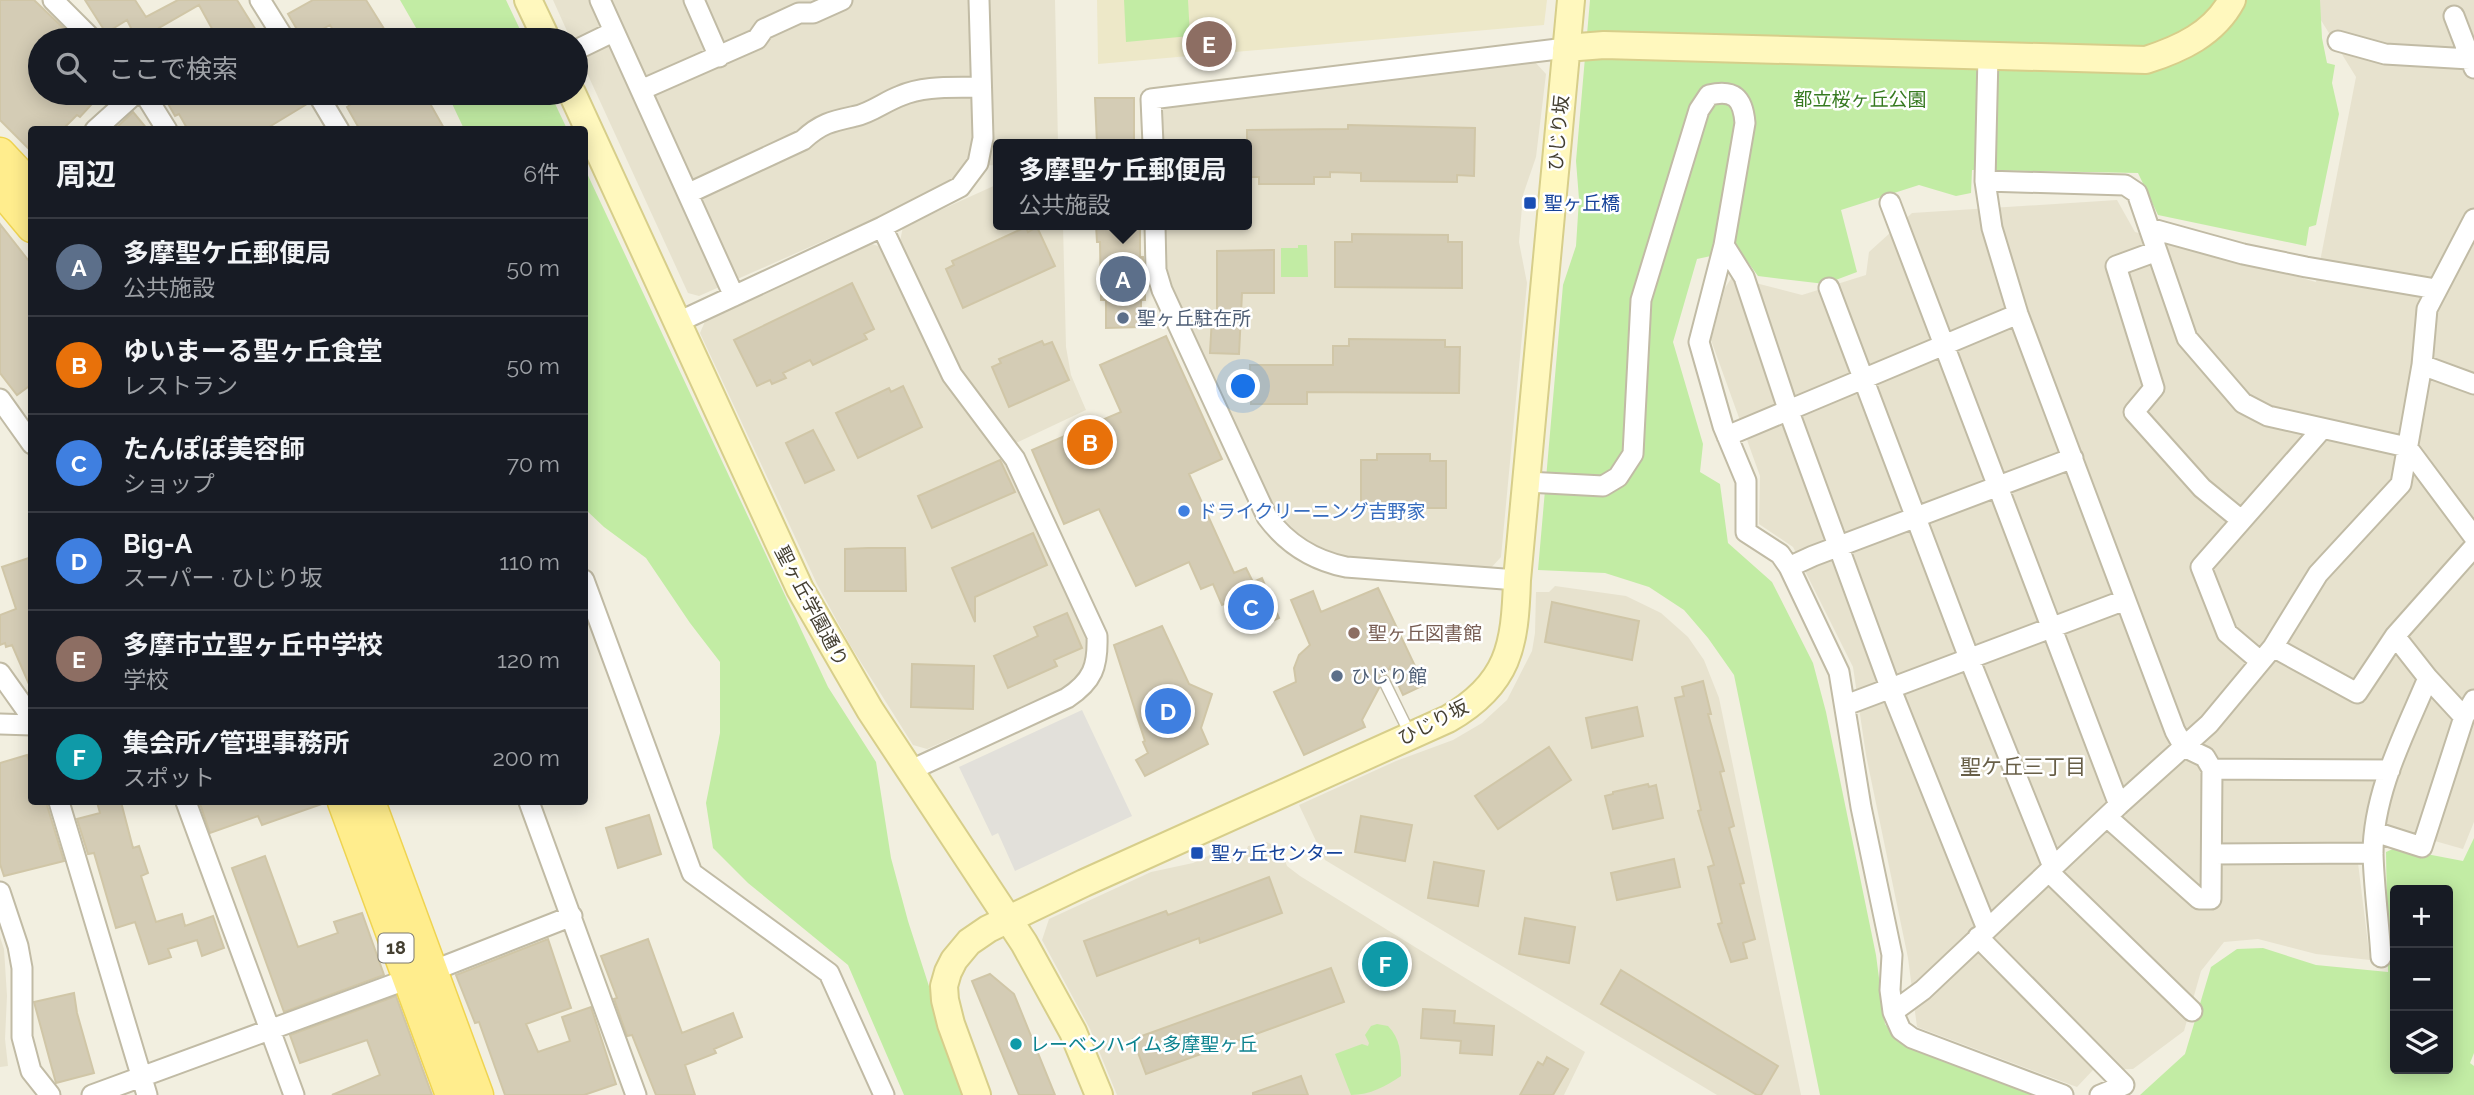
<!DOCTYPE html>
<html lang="ja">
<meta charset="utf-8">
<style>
body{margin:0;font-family:Raleway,"Noto Sans JP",sans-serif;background:#242831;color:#f1f3f6}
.controls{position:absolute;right:21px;bottom:21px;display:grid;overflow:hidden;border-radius:7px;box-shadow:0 4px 18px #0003}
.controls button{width:63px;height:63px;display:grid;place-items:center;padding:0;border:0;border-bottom:2px solid #363941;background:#171b24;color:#f1f3f6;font:35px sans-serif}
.you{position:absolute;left:1244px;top:387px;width:24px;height:24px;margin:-18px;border:5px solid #fff;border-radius:50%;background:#1a73e8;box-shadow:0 0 0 10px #1a73e833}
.badge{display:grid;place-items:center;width:46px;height:46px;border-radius:50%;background:#b45309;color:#fff;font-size:23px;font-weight:700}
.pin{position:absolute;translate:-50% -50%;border:4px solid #fff;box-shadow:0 2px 7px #0006}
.popup{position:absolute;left:993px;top:139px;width:259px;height:91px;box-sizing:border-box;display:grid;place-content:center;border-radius:7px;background:#171b24;filter:drop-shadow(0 2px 5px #0005);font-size:23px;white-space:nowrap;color:#9ea1a6}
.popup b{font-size:26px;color:#f1f3f6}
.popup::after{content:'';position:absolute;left:50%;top:100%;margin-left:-14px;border:14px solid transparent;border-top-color:#171b24}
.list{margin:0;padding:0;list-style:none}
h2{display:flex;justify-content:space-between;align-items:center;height:91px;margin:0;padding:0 28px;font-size:30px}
h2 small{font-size:23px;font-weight:400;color:#9ea1a6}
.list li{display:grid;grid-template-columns:46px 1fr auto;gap:21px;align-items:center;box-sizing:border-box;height:98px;padding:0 28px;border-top:2px solid #363941}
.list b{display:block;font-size:26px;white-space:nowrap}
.list p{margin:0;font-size:23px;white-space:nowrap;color:#9ea1a6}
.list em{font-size:23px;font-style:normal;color:#9ea1a6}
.icon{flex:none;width:38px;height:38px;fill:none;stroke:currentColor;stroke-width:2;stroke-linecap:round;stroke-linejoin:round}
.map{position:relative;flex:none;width:2474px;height:1095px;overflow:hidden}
.search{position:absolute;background:#171b24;box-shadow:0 4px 18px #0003;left:28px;top:28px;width:560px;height:77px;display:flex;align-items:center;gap:18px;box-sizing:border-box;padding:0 24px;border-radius:38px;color:#9ea1a6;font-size:26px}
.panel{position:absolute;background:#171b24;box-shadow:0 4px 18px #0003;left:28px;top:126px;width:560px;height:679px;border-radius:7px}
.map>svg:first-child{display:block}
</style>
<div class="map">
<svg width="2474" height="1095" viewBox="0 0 2474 1095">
<rect width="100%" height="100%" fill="#f2efe0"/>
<path fill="#e7e2ce" d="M553 0H1055L1058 144H999V165L967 166 950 185 699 296 688 293 576 49V40H571Z
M2312 0H2474V822L2463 849 2368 822 2358 863 2370 960 2316 954 2258 939 2224 942 2201 971 2184 1031 2133 1069 2093 1070 2077 1087 1917 1027 1908 958 1866 755 1853 667 1793 547 1759 524 1760 476 1711 340 1725 288 1732 277 1802 295 1866 275 1869 252 1912 213 2117 200 2135 232 2316 282 2356 77 2311 4Z
M1535 62 1546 74 1536 157 1523 195 1519 242 1527 283 1501 557 1490 569 1348 558 1316 550 1291 533 1274 511 1171 287 1165 264 1163 225H1247V144H1161L1159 113 1171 103Z
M998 184 999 225H1063L1066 347 1071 375 1086 410 1014 444 959 368 900 241 903 227Z
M869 243 884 248 1010 462 1087 637V654L1083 670 1071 685 927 749 913 745 850 645 817 584 700 333 706 319Z
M1555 586 1626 596 1661 613 1688 637 1704 660 1719 698 1801 1095H1717L1325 860 1299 805 1396 761 1453 740 1482 723 1507 700 1532 651 1535 633 1536 592H1549Z
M1267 842 1281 850 1287 866 1300 876 1585 1052 1564 1095H1117L1090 1029 1042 940 1049 919 1151 872 1193 863 1227 847 1237 854 1246 852 1248 846Z
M0 937 4 949 7 996 5 1039 8 1066 0 1067Z"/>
<path fill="#ede8c8" d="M1097 0H1547L1544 25 1098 64Z"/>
<path fill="#c2eca4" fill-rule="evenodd" d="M400 0H506L525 40H423Z
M1124 0H1188L1190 36 1126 42Z
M1590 0H2320L2322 38 2327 63 2335 65 2332 83 2339 114 2316 225 2309 227 2306 246 2158 215 2138 173 1972 170 1971 193 1956 196 1919 185 1841 210 1857 272 1825 284 1758 276 1739 250 1697 259 1673 342 1703 444 1700 472 1720 484 1728 543 1772 582 1813 663 1826 712 1876 955 1885 1024 1894 1035 2048 1095H1820L1734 675 1708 638 1684 610 1649 587 1605 573 1538 570 1563 285 1576 246 1579 199 1576 161Z
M447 93H550L567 129H464Z
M584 167 828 687 876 762 891 858 908 921 964 1095H904L848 965 748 883 713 848 706 803 720 733V662L690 623 646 558 604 527 585 509Z
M1298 245H1307L1308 277H1281V248H1298Z
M2474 838V1053L2470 1063 2474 1066V1095H2140L2185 1054 2211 967 2237 949 2263 948 2316 965 2388 972 2386 852 2395 848 2463 861ZM2395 890H2448V1069H2395Z
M1377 1024 1388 1026C1402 1040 1401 1058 1401 1076 1386 1086 1370 1095 1351 1095L1335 1054 1362 1044 1368 1046 1369 1043 1365 1035 1371 1026Z"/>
<path fill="#e2e0da" d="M1082 710 1132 816 1015 871 998 833 992 836 959 767Z"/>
<path fill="#d4ccb5" stroke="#d0c6a7" stroke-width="2" d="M0 0H34L76 40H40V93H102L80 117 77 115 62 130H32V152L0 120Z
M85 0H135L146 17 178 0H237L262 40H235L228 30 216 36 199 5 159 28 165 40H137L127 20 106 33Z
M313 0H366L391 40H339L330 25 303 40 288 14Z
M162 93H301L307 104 264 130H188L179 114 175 116Z
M343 93H424L445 130H360L347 107 350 105Z
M1095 98H1134V144H1097Z
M133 112 148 130H114Z
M1348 125 1475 128 1474 176 1457 175V182L1361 181V173L1330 172V177H1314V184H1259V177H1247V130L1348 129Z
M0 224 32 265V384L17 395 0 373Z
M1096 225H1140V257H1143L1145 276V300H1141V327L1106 328V300H1101L1100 242H1097Z
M1026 227 1028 232 1037 227 1055 266 963 308 946 269 954 265 952 261Z
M1352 234 1448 235V242H1462V288L1335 287V242H1352Z
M1274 250V293H1242L1239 354 1210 353 1212 317H1217V251Z
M852 283 874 329 864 334 867 339 813 365 810 360 783 373 786 378 772 384 770 380 757 386 734 340Z
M1166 336 1222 459 1189 474 1234 573 1246 568 1253 582 1262 578 1279 618 1249 632 1235 599 1222 605 1213 584 1201 589 1189 562 1136 586 1099 509 1064 524 1032 450 1121 412 1100 365Z
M1349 339 1445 340V347H1460L1459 393 1307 392V404H1251L1250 365H1333V346H1349Z
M1042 341 1044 345 1052 342 1069 380 1009 407 992 367 1001 363 999 359Z
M903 386 922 427 858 458 836 413 889 388 891 392Z
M813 430 834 470 805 483 786 443Z
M1377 454H1430V461H1446V508H1361V460H1377Z
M1000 460 1015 492 932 528 918 496Z
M1033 533 1047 565 975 597V622L952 568Z
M868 548H905L906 591H845V549Z
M32 557V691L12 645 6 647 5 643 0 645V615L16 609 2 567Z
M1378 588 1424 685 1403 695 1390 667 1386 674H1381L1378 677 1379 688 1362 720 1365 727 1304 755 1274 692 1296 682 1294 668 1299 655 1310 645 1291 600 1313 591 1321 612Z
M1552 602 1639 621 1632 660 1545 642Z
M1067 613 1082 648 1054 660 1057 666 1008 688 994 656 1038 636 1034 627Z
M1162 626 1189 684 1212 694 1201 728 1208 744 1145 776 1136 760 1148 753 1143 742 1145 741 1114 645Z
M912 664 974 666 973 709 911 707Z
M1703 681 1711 714H1708L1724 771 1720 772 1734 826 1729 828 1744 883 1740 884 1755 939 1743 943 1747 958 1731 962 1718 924 1722 923 1708 867 1714 865 1698 811 1701 810 1675 698 1684 696 1682 687Z
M1637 707 1643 736 1592 748 1586 718Z
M1549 747 1571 780 1498 829 1475 796Z
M27 755 32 771V802H46L64 861 4 876 0 864V763Z
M1648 784 1649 787 1656 785 1663 818 1613 829 1605 796 1613 794V792Z
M97 802H121L133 848 139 846 148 873 141 876 156 922 182 914 185 926 213 916 224 948 202 956 197 940 168 949 171 957 149 964 135 922 116 928 94 853 88 854 77 819 100 813Z
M207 802H321L322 804 262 825 258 816 210 833 200 804Z
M649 815 661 854 618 868 606 828Z
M1361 816 1412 825 1405 861 1355 852Z
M265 856 298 947 338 933 334 922 362 913 384 975 284 1012 232 868Z
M1674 859 1680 887 1617 900 1611 873Z
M1434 862 1484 871 1478 906 1428 898Z
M1269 877 1282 913 1200 943 1199 938 1097 976 1084 941 1166 911 1168 915Z
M1525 918 1575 927 1569 963 1519 954Z
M548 939 571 1008 526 1024 538 1052 570 1041 562 1017 591 1007 616 1084 584 1095H505L479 1022 475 1023 456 975Z
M648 939 682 1033 733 1013 742 1037 714 1049 716 1053 685 1065 695 1095H656L632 1035 627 1036 614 999 617 998 601 956Z
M1379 943 1406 959 1389 990 1374 982 1377 978 1363 970Z
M1331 968 1344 1002 1146 1074 1133 1039Z
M1621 970 1778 1066 1761 1095H1757L1601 1004Z
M990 974 1014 994 1055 1095H1019L972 981Z
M74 993 77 1013 94 1073 56 1083 34 1002Z
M396 996 432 1095H332L380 1075 367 1040 300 1063 290 1035Z
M1423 1009 1455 1011 1454 1023 1494 1026 1492 1055 1460 1053 1461 1041 1421 1038Z
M1547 1057 1568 1069 1553 1095H1520L1538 1062 1543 1065Z
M1301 1076 1308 1095H1253V1093Z"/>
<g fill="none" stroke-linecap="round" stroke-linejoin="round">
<g stroke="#c1bba5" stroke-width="13">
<path id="lane" d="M1384 681 1410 734"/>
</g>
<g stroke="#c1bba5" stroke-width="23">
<path id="street" d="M53 0 93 40
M260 0 285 40
M600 0 734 296
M694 0 719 57
M2454 16 2474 68
M2338 41 2385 54 2470 59
M576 50 613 32
M1988 56 1985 181 1992 228 2018 314 2175 731 2184 747 2205 757 2212 769 2211 899H2199L2107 817
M641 90 757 39 764 29 799 13H813L842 0
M144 93 167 130
M317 93 339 130
M95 130 136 93
M1153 144 1151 99 1566 48
M1985 181 2125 185 2137 193 2187 338 2243 403 2268 416 2407 447 2474 537
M689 193 803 140C821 123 833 121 856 116 871 113 886 101 900 96 925 85 954 88 980 87
M1890 203 2119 805
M1155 225 1156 270 1162 290 1267 517C1287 544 1312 560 1346 567L1517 580
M882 227 952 375 1015 459 1097 636C1098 666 1093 681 1067 698L909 771
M2149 228 2243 254 2306 267 2436 289
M1724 245 1744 277 1788 409 1890 687 1987 929
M2157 251 2116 266 2154 388 2134 412 2202 488 2241 520
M1829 288 1969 658 2053 867
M676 323 882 227 960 187 978 163 983 138 979 0
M2422 365 2474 384
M0 399 32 444
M1727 436 2018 314
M1527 482 1603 486 1618 477 1633 454 1641 300 1699 110 1709 95C1734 89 1743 98 1745 123L1724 245 1699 342 1723 426 1746 481V532L1780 554 1789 567 1839 672 1861 807 1892 955 1890 990 1893 1012 1901 1030 1912 1038 2063 1095
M1789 567 1813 556 2073 458
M584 580 692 873 829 973 884 1095
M2395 636 2428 678 2464 717
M2273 647 2357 693 2395 636 2474 547
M2260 661 2227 633 2201 567 2322 429
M0 673 32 718
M1846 705 2125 600
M0 724 32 725
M2212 769 2390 770
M59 802 147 1095
M186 802 294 1095
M529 802 636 1095
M2375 832 2422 847 2464 717 2474 700
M2213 854 2373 853
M2049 872 2192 1011
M0 892 18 946 22 968V1037L31 1071 50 1095
M1978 937 2124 1085 2100 1095
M2381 957C2379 923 2374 888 2373 854 2373 792 2405 733 2428 678
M432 971 572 916
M1893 1012 1923 990 2119 805 2209 724 2273 647 2318 574 2401 484 2422 365 2427 309 2474 219
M92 1095 408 979"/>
</g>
<g stroke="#d7ce8a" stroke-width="30">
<path id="secondary" d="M528 0 547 40
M1566 48 1604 45 2146 60C2180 49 2214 34 2232 0
M572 93 800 589 870 710 1024 943 1073 1032 1099 1095
M977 1095 951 1024 945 1000 944 986 948 972 954 960 969 942 988 929 1084 883 1448 719C1509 684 1515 646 1517 580L1571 0"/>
</g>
<g stroke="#efd451" stroke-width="33">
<path id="primary" d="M0 153 32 187
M0 189 32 227
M343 802 451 1095
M370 802 478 1095"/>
</g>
<use href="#lane" stroke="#fff" stroke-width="10"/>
<use href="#street" stroke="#fff" stroke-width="19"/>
<use href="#secondary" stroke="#fff8be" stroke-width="26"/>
<use href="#primary" stroke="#ffed8d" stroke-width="30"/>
</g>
<g fill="#1a4fb4" stroke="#fff" stroke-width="2.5">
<rect x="1523" y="196" width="14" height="14" rx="3.5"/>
<rect x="1190" y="846" width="14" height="14" rx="3.5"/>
</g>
<g fill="#5c6f8a" stroke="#fff" stroke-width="2.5">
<circle cx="1123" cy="318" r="7"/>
<circle cx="1337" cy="676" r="7"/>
</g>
<circle fill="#3f7fe0" stroke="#fff" stroke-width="2.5" cx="1184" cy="511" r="7"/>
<circle fill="#8d6e63" stroke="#fff" stroke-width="2.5" cx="1354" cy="633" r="7"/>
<circle fill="#0f9aa8" stroke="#fff" stroke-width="2.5" cx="1016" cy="1044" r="7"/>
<g text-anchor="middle" stroke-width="5" stroke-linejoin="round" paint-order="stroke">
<rect fill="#fff" stroke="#7c796f" stroke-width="2" x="378.5" y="933.5" width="35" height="29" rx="5"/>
<g font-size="18" font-weight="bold" fill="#443f31">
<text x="396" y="954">18</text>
</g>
<g font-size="19" fill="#367a20" stroke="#fff">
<text x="1860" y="106">都立桜ヶ丘公園</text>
</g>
<g font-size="19" fill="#443f31" stroke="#fff">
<text transform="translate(1558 133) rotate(-85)" y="7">ひじり坂</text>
<text transform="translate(812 606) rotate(62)" y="7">聖ヶ丘学園通り</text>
<text transform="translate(1433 722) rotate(-27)" y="7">ひじり坂</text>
</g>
<g font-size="19" fill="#164399" stroke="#fff" text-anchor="start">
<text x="1544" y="210">聖ヶ丘橋</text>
<text x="1211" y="860">聖ヶ丘センター</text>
</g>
<g font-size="19" fill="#4e5e75" stroke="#fff" text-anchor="start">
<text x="1137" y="325">聖ヶ丘駐在所</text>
<text x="1351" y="683">ひじり館</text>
</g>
<g font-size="19" fill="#366cbe" stroke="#fff" text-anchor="start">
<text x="1198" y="518">ドライクリーニング吉野家</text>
</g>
<g font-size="19" fill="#785e54" stroke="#fff" text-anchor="start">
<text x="1368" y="640">聖ヶ丘図書館</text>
</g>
<g font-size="19" fill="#0d838f" stroke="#fff" text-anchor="start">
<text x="1030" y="1051">レーベンハイム多摩聖ヶ丘</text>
</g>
<g font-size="21" fill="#685f47" stroke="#fff">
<text x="2023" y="774">聖ケ丘三丁目</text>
</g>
</g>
</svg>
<div class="controls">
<button>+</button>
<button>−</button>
<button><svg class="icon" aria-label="layers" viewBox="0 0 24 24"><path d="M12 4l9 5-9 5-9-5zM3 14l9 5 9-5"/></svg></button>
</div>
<div class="you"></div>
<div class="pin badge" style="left:1123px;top:279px;background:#5c6f8a">A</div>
<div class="popup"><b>多摩聖ケ丘郵便局</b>公共施設</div>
<div class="pin badge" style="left:1090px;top:442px;background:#e8710a">B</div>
<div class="pin badge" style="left:1251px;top:607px;background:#3f7fe0">C</div>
<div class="pin badge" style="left:1168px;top:711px;background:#3f7fe0">D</div>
<div class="pin badge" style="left:1209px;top:44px;background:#8d6e63">E</div>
<div class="pin badge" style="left:1385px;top:964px;background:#0f9aa8">F</div>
<div class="search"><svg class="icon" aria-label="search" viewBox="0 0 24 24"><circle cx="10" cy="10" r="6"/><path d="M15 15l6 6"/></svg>ここで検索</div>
<section class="panel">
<h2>周辺<small>6件</small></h2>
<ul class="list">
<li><span class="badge" style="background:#5c6f8a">A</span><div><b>多摩聖ケ丘郵便局</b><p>公共施設</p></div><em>50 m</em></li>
<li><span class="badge" style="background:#e8710a">B</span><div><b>ゆいまーる聖ヶ丘食堂</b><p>レストラン</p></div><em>50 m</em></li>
<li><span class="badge" style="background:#3f7fe0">C</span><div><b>たんぽぽ美容師</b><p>ショップ</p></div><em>70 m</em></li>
<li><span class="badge" style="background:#3f7fe0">D</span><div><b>Big-A</b><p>スーパー · ひじり坂</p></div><em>110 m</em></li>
<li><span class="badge" style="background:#8d6e63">E</span><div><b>多摩市立聖ヶ丘中学校</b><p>学校</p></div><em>120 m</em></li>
<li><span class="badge" style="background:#0f9aa8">F</span><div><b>集会所/管理事務所</b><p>スポット</p></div><em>200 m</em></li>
</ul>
</section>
</div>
